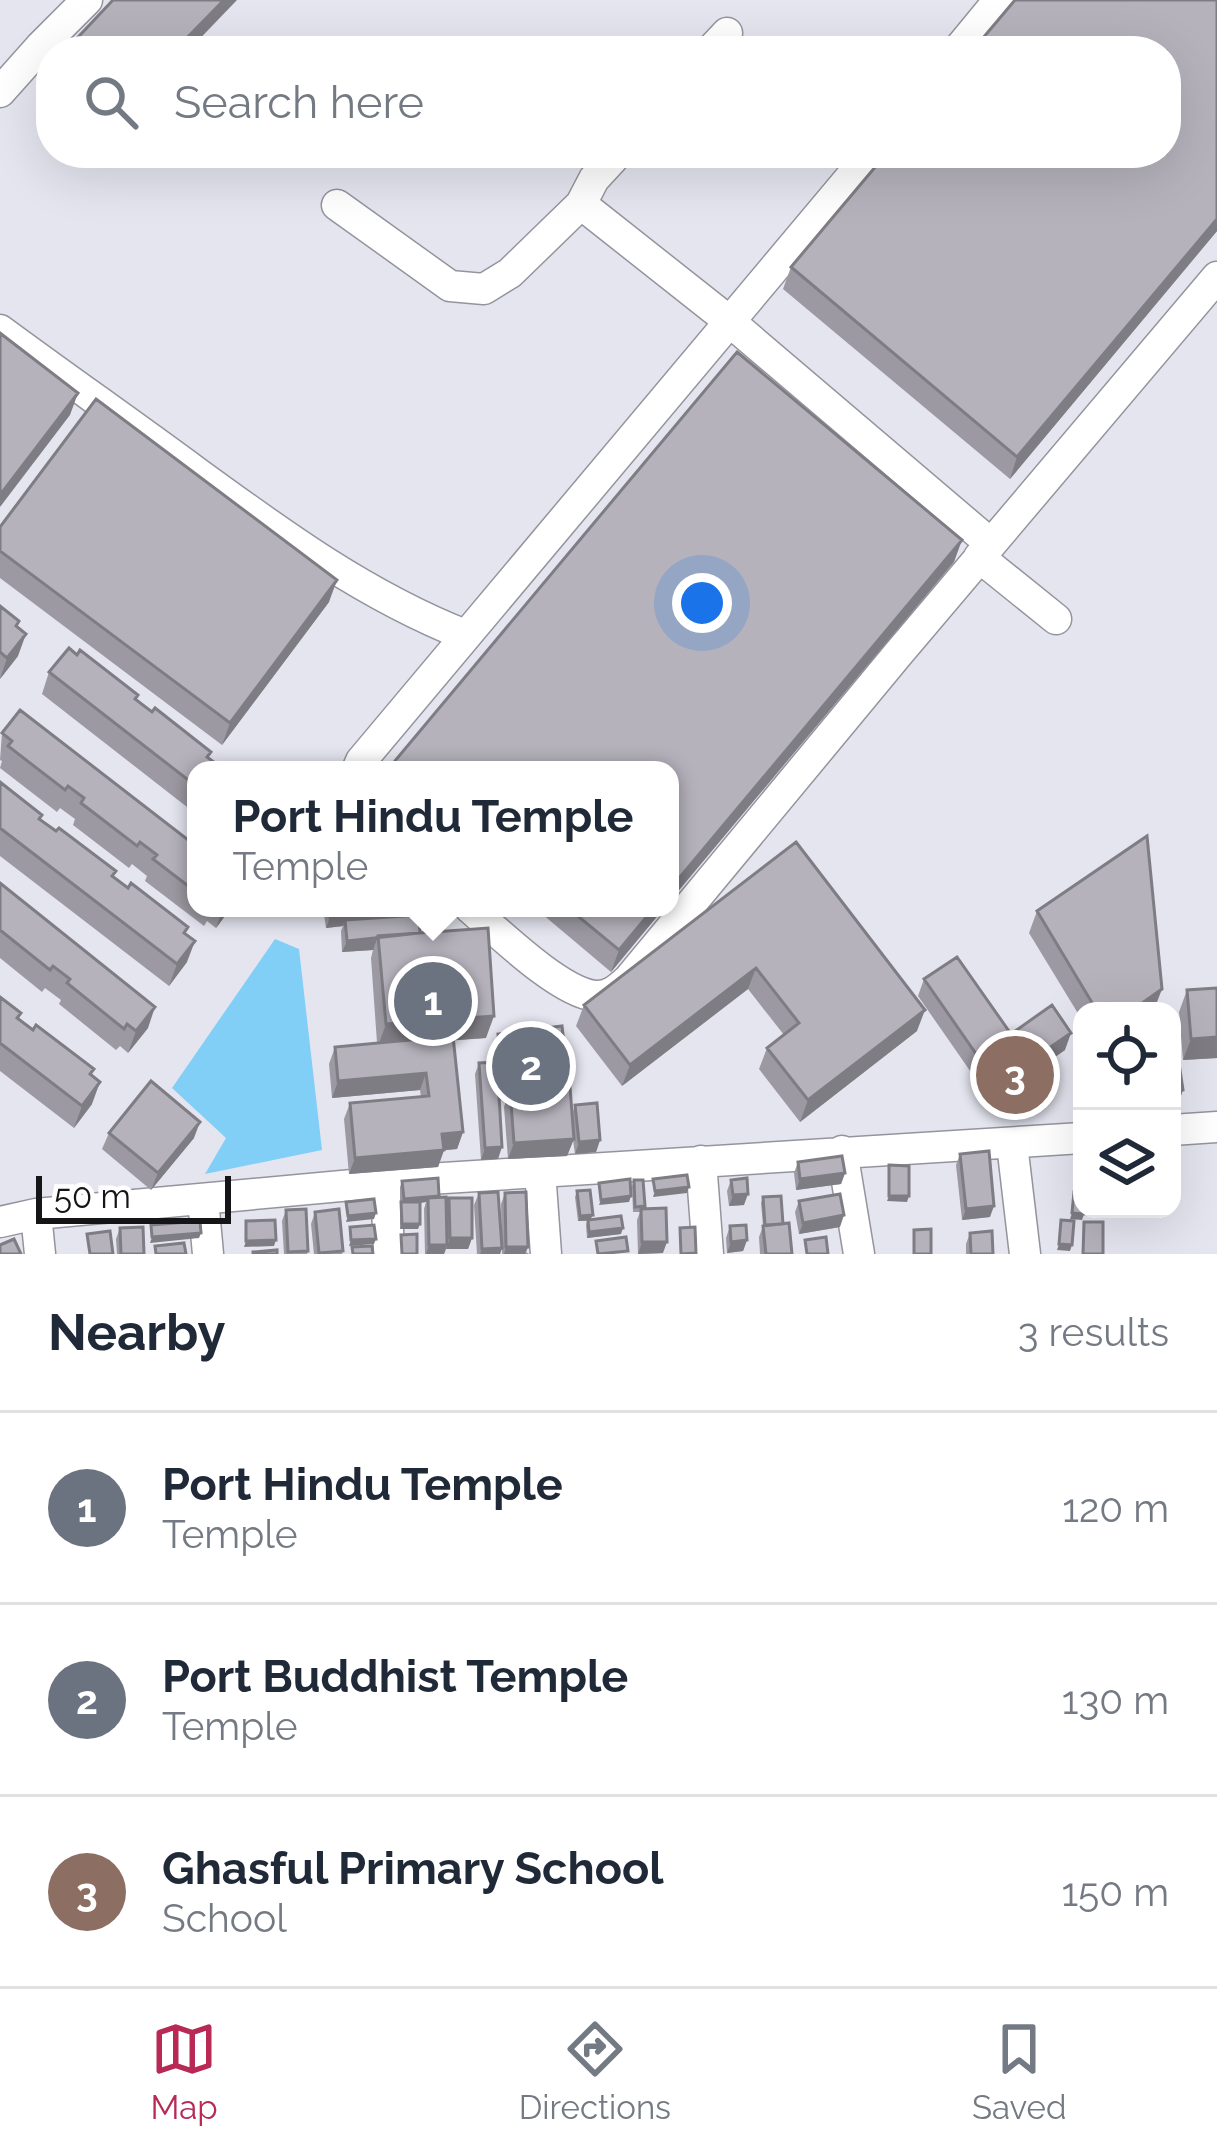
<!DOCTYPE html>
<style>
body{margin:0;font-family:Raleway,sans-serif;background:#f6f6f7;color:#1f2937}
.controls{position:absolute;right:36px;bottom:36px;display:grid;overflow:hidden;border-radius:24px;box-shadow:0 12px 48px #0002}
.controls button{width:108px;height:108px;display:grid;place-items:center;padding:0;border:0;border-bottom:3px solid #e0e1e3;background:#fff;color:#1f2937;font:60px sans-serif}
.scale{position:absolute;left:36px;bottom:30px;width:195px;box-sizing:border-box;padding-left:12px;border:6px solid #151518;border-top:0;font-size:33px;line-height:42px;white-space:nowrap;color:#151518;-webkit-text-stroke:9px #fff;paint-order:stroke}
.you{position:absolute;left:702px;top:603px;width:42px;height:42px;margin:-30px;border:9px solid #fff;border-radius:50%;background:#1a73e8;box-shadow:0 0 0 18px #1a73e833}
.badge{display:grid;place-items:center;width:78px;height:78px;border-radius:50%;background:#b82956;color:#fff;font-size:39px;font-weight:700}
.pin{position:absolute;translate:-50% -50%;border:6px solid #fff;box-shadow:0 3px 12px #0006}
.popup{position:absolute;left:187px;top:761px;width:492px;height:156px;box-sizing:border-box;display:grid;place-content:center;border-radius:24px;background:#fff;filter:drop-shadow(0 3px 9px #0005);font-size:39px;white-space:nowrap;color:#747a83}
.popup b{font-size:45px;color:#1f2937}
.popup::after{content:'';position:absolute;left:50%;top:100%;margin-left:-24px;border:24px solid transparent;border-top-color:#fff}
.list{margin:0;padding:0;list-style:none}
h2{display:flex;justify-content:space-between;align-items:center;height:156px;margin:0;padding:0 48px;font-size:51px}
h2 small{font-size:39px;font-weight:400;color:#747a83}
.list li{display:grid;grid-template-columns:78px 1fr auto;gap:36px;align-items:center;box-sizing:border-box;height:192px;padding:0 48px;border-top:3px solid #e0e1e3}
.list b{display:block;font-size:45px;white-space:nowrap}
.list p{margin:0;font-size:39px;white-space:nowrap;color:#747a83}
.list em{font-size:39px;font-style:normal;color:#747a83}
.icon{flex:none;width:66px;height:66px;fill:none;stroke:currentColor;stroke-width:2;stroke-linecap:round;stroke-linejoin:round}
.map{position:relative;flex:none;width:1217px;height:1254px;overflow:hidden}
.search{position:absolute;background:#fff;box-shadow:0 12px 48px #0002;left:36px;right:36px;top:36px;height:132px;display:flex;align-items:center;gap:30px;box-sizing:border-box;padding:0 42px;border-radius:48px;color:#747a83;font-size:45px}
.sheet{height:732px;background:#fff}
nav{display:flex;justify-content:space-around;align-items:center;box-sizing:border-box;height:168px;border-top:3px solid #e0e1e3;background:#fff;font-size:33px;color:#747a83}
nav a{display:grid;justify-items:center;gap:6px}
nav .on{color:#b82956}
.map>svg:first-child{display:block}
</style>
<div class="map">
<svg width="1217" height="1254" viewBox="0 0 1217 1254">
<rect width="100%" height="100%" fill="#e5e5f0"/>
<path fill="#81cff7" d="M275 939 299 949 322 1150 205 1174 226 1138 172 1088Z"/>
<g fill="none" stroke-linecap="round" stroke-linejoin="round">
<g stroke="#94949e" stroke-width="33">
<path id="minor" d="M710 51 727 33
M957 51 999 0
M0 92 41 46 87 0
M581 204 729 321 991 544
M337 205 450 286 484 289 510 273 581 204 594 179 618 153
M0 330C65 378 131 424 196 472 281 534 366 596 465 635
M979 557 1056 619
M357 770 361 761 871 153
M470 908C498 932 559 992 595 996 609 997 618 989 628 980L898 654 1217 277
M1172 1130 1217 1127
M1012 1144 1025 1254
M842 1151 859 1254
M701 1161 708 1254
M540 1171 546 1254
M386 1182 389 1254
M203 1199 208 1254
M36 1214 40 1254
M0 1222 36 1214 396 1181 1082 1138"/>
</g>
<use href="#minor" stroke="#fff" stroke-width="30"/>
</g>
<path fill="#9c99a2" d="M1217 0V231L1010 479 783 289 791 267Z
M0 527 329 602 222 745 0 578Z
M0 606 19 621 17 628 18 656 0 679Z
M49 672 137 700 223 769 196 770V814L42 694Z
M2 733 196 846V908H231L216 928 207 921 204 926 145 881 147 876 132 864 129 868 73 825 75 819 60 808 57 812 0 768 2 761 0 760Z
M0 782 40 819 116 871 113 877 186 934 187 962 169 986 0 856Z
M796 842 917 1031 800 1122 759 1069 767 1048 784 1035 748 989 622 1086 576 1026 584 1005Z
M0 883 148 1028 128 1053 120 1046 116 1050 59 1004 61 1000 45 988 42 992 0 958Z
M323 908H379L377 917 420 933 486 1038 453 1040 463 1132 457 1149 444 1150 438 1167 349 1174 344 1119 350 1103 421 1097 420 1090 332 1098 329 1064 335 1047 377 1043 371 958 373 950 342 952 341 931 343 926 326 928Z
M535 908H664L611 972Z
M1037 911 1153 1011H1082V1020L1029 933Z
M924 979 1011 1034 1065 1050 991 1101 918 996Z
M1217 988V1058L1183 1060 1179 1012 1187 990Z
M0 997 21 1013 19 1019 91 1076 92 1104 74 1128 0 1071Z
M498 1034 562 1071 557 1072 554 1085 499 1091 498 1159 481 1160 475 1074 479 1063 496 1062 494 1045Z
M510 1090 572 1114 575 1105 600 1140 596 1152 575 1154 573 1140 567 1156 508 1159 504 1107Z
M109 1133 194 1138 151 1190 102 1149Z
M960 1154 990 1217 962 1220 956 1165Z
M798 1162 845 1173 841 1184 796 1190 794 1173Z
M634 1180 645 1206 644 1209 663 1253 638 1254 637 1220 640 1212H633L632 1186Z
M731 1180 744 1205 729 1206 727 1191Z
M402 1181 439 1198 446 1207 449 1198 472 1238 468 1249H446L444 1254H425L424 1209 426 1202 420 1203 418 1229H400V1187Z
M577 1191 591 1219 621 1234 587 1238 586 1225 587 1221H578L575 1197Z
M479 1193 502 1248 500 1254H477L474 1205Z
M505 1193 528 1247 526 1252 529 1254H502L501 1204Z
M763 1197 783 1224 792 1254H760L759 1237 763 1226 761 1203Z
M799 1201 840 1227 799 1234 795 1212Z
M286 1210 308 1251 307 1254H284L282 1221Z
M315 1212 343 1251 342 1254H314L311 1224Z
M730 1226 747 1240 743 1251 727 1253 726 1238Z
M120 1228 144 1254H117L116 1239Z
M970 1233 993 1254H966V1244Z"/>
<path fill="#7f7d84" d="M224 0H237L188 51H174Z
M1217 219V231L1010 479 1017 457Z
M78 393 70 415 0 507V495Z
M962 540 954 562 670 901V889Z
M337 580 329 602 222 745 230 723Z
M26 634 18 656 0 679 7 658Z
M223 908H231L216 928Z
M654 908H664L611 972 619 950Z
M379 911 375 923 345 920 343 926 326 928 330 917Z
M377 939 373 950 342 952 347 941Z
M195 941 187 962 169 986 177 964Z
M756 968 748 989 622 1086 630 1065Z
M1162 989 1154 1010 1131 1011Z
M155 1007 148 1028 128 1053 136 1031Z
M925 1010 917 1031 800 1122 808 1100Z
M494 1016 486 1038 378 1046 386 1024Z
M1071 1033 1065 1050 991 1101 997 1084Z
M1217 1037V1058L1183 1060 1191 1039Z
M566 1060 562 1071 552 1072 556 1061Z
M426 1073 420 1090 332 1098 338 1081Z
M558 1074 554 1085 499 1091 503 1080Z
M100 1082 92 1104 74 1128 82 1106Z
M1183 1090 1177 1107 1172 1108V1093Z
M200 1122 194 1138 151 1190 158 1173Z
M463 1132 457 1149 436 1151 442 1134Z
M574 1139 567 1156 508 1159 514 1143Z
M600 1140 596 1152 575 1154 579 1142Z
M502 1147 498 1159 481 1160 485 1148Z
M444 1150 438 1167 349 1174 355 1158Z
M845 1173 841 1184 796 1190 800 1179Z
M689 1187 687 1193 653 1197 655 1191Z
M748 1194 744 1205 729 1206 733 1195Z
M439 1196 428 1198 426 1202 402 1205 404 1199Z
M631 1196 629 1202 599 1205 601 1200Z
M889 1196H909L907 1202 887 1201Z
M994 1206 990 1217 962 1220 966 1209Z
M376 1213 374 1219 346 1222 348 1216Z
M1072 1213 1084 1214 1082 1220 1070 1219Z
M593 1215 590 1220 578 1221 580 1216Z
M844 1215 840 1227 799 1234 803 1223Z
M402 1224H420L418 1229H400Z
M623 1228 621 1234 587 1238 589 1232Z
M201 1233 199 1238 150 1243 152 1237Z
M450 1238H472L468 1249H446Z
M376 1239 374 1244 349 1246 351 1240Z
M276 1240 274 1246 244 1247 246 1241Z
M747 1240 743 1251 727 1253 731 1242Z
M642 1242H667L663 1253 638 1254Z
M1059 1244 1072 1245 1070 1251 1057 1250Z
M429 1245H447L444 1254H426Z
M506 1247H528L525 1254H504Z
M502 1248 500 1254H480L482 1249Z"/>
<path fill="#b5b2bc" stroke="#7f7d84" stroke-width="3" d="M113 0H224L174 51H65Z
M1015 0H1217V219L1017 457 791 267 887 153H1166V51H972Z
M0 333 78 393 0 495Z
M737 352 962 540 670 889V770H403L394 762Z
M96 399 337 580 230 723 0 551V527Z
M0 606 19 621 16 626 26 634 7 658 0 652Z
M69 648 77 655 80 650 138 695 135 699 152 712 155 708 211 752 207 757 223 769 227 764 235 770H196V786L49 672Z
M20 710 196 846V892L153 859 157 855 140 842 137 846 81 803 84 798 68 786 65 790 8 746 12 741 2 733Z
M0 782 42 815 39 819 56 831 59 828 116 871 112 876 128 888 131 883 188 927 184 933 195 941 177 964 0 828Z
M1147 836 1162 989 1131 1011H1097L1037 911Z
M796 842 925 1010 808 1100 767 1048 799 1023 756 968 630 1065 584 1005Z
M0 883 155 1007 136 1031 127 1024 124 1029 67 983 70 979 53 966 50 970 0 930Z
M329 908H379V911L330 917Z
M568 908H654L619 950Z
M419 915 420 933 347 941 345 920Z
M488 928 494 1016 386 1024 378 936Z
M957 957 1011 1034 1052 1005 1071 1033 997 1084 924 979Z
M1217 988V1037L1191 1039 1187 990Z
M0 997 21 1013 17 1018 33 1030 36 1025 94 1069 90 1074 100 1082 82 1106 0 1043Z
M1172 1017 1183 1090 1172 1093Z
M562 1026 566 1060 556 1061 558 1074 503 1080 498 1034Z
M453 1036 463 1132 442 1134 444 1150 355 1158 350 1103 429 1096 426 1073 338 1081 335 1047Z
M497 1062 502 1147 485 1148 479 1063Z
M151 1081 200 1122 158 1173 109 1133Z
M570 1087 574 1139 514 1143 510 1090Z
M597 1103 600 1140 579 1142 575 1105Z
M989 1151 994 1206 966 1209 960 1154Z
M842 1156 845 1173 800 1179 798 1162Z
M889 1165 909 1166V1196H889Z
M687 1175 689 1187 655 1191 653 1179Z
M438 1178 439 1196 404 1199 402 1181Z
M747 1178 748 1194 733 1195 731 1180Z
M630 1179 631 1196 601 1200 599 1183Z
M634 1180H643L645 1206 635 1207Z
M590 1190 593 1215 580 1216 577 1191Z
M498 1192 502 1248 482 1249 479 1193Z
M526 1192 528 1247H506L505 1193Z
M1074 1192 1082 1193V1209H1085L1084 1214 1072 1213Z
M840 1194 844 1215 803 1223 799 1201Z
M781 1196 783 1224 765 1225 763 1197Z
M446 1197 447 1245H429L428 1198Z
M449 1198H472V1238H450Z
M374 1199 376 1213 348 1216 346 1202Z
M401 1202H420V1224H402Z
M666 1208 667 1242H642L641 1209Z
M306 1209 308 1251 288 1252 286 1210Z
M339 1209 343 1251 319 1253 315 1212Z
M621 1216 623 1228 589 1232 588 1220Z
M275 1220 276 1240 246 1241V1221Z
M1061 1220 1074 1221 1072 1245 1059 1244Z
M200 1221 201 1233 152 1237 151 1225Z
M1084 1222H1103V1254H1083Z
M789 1223 792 1254H766L763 1226Z
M374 1225 376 1239 351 1240 350 1227Z
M746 1225 747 1240 731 1242 730 1226Z
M143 1227 144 1254H121L120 1228Z
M695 1227 696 1253 681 1254 680 1228Z
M931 1229V1254H914V1230Z
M110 1231 113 1254H90L87 1234Z
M992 1231 993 1254H971L970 1233Z
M417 1234V1254H402L401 1235Z
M626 1237 628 1251 598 1254 596 1241Z
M826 1237 828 1254H807L805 1240Z
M14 1239 21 1254H0V1245Z
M184 1243 186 1254H156L155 1246Z
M372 1246 373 1254H353L352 1247Z
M277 1250V1254H253V1252Z"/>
</svg>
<div class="controls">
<button><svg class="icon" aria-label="locate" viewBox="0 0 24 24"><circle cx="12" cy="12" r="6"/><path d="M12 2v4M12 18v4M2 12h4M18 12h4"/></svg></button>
<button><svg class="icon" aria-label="layers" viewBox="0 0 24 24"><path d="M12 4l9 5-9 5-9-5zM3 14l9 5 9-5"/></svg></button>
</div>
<div class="scale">50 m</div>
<div class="you"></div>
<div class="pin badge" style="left:433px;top:1001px;background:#6b7280">1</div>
<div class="popup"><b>Port Hindu Temple</b>Temple</div>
<div class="pin badge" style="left:531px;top:1066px;background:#6b7280">2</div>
<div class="pin badge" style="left:1015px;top:1075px;background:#8d6e63">3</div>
<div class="search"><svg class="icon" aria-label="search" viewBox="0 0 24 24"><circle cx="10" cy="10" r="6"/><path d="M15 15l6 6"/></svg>Search here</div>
</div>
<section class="sheet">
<h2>Nearby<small>3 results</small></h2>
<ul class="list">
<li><span class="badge" style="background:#6b7280">1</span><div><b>Port Hindu Temple</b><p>Temple</p></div><em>120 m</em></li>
<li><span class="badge" style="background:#6b7280">2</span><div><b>Port Buddhist Temple</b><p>Temple</p></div><em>130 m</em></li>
<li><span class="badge" style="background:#8d6e63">3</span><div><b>Ghasful Primary School</b><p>School</p></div><em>150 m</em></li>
</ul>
</section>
<nav>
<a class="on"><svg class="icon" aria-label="map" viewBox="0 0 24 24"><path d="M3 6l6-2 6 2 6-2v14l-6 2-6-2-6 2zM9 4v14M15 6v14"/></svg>Map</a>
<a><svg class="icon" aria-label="directions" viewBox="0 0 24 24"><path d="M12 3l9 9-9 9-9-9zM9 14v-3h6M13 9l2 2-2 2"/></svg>Directions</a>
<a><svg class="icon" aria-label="saved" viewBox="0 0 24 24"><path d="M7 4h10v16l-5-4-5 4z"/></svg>Saved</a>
</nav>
